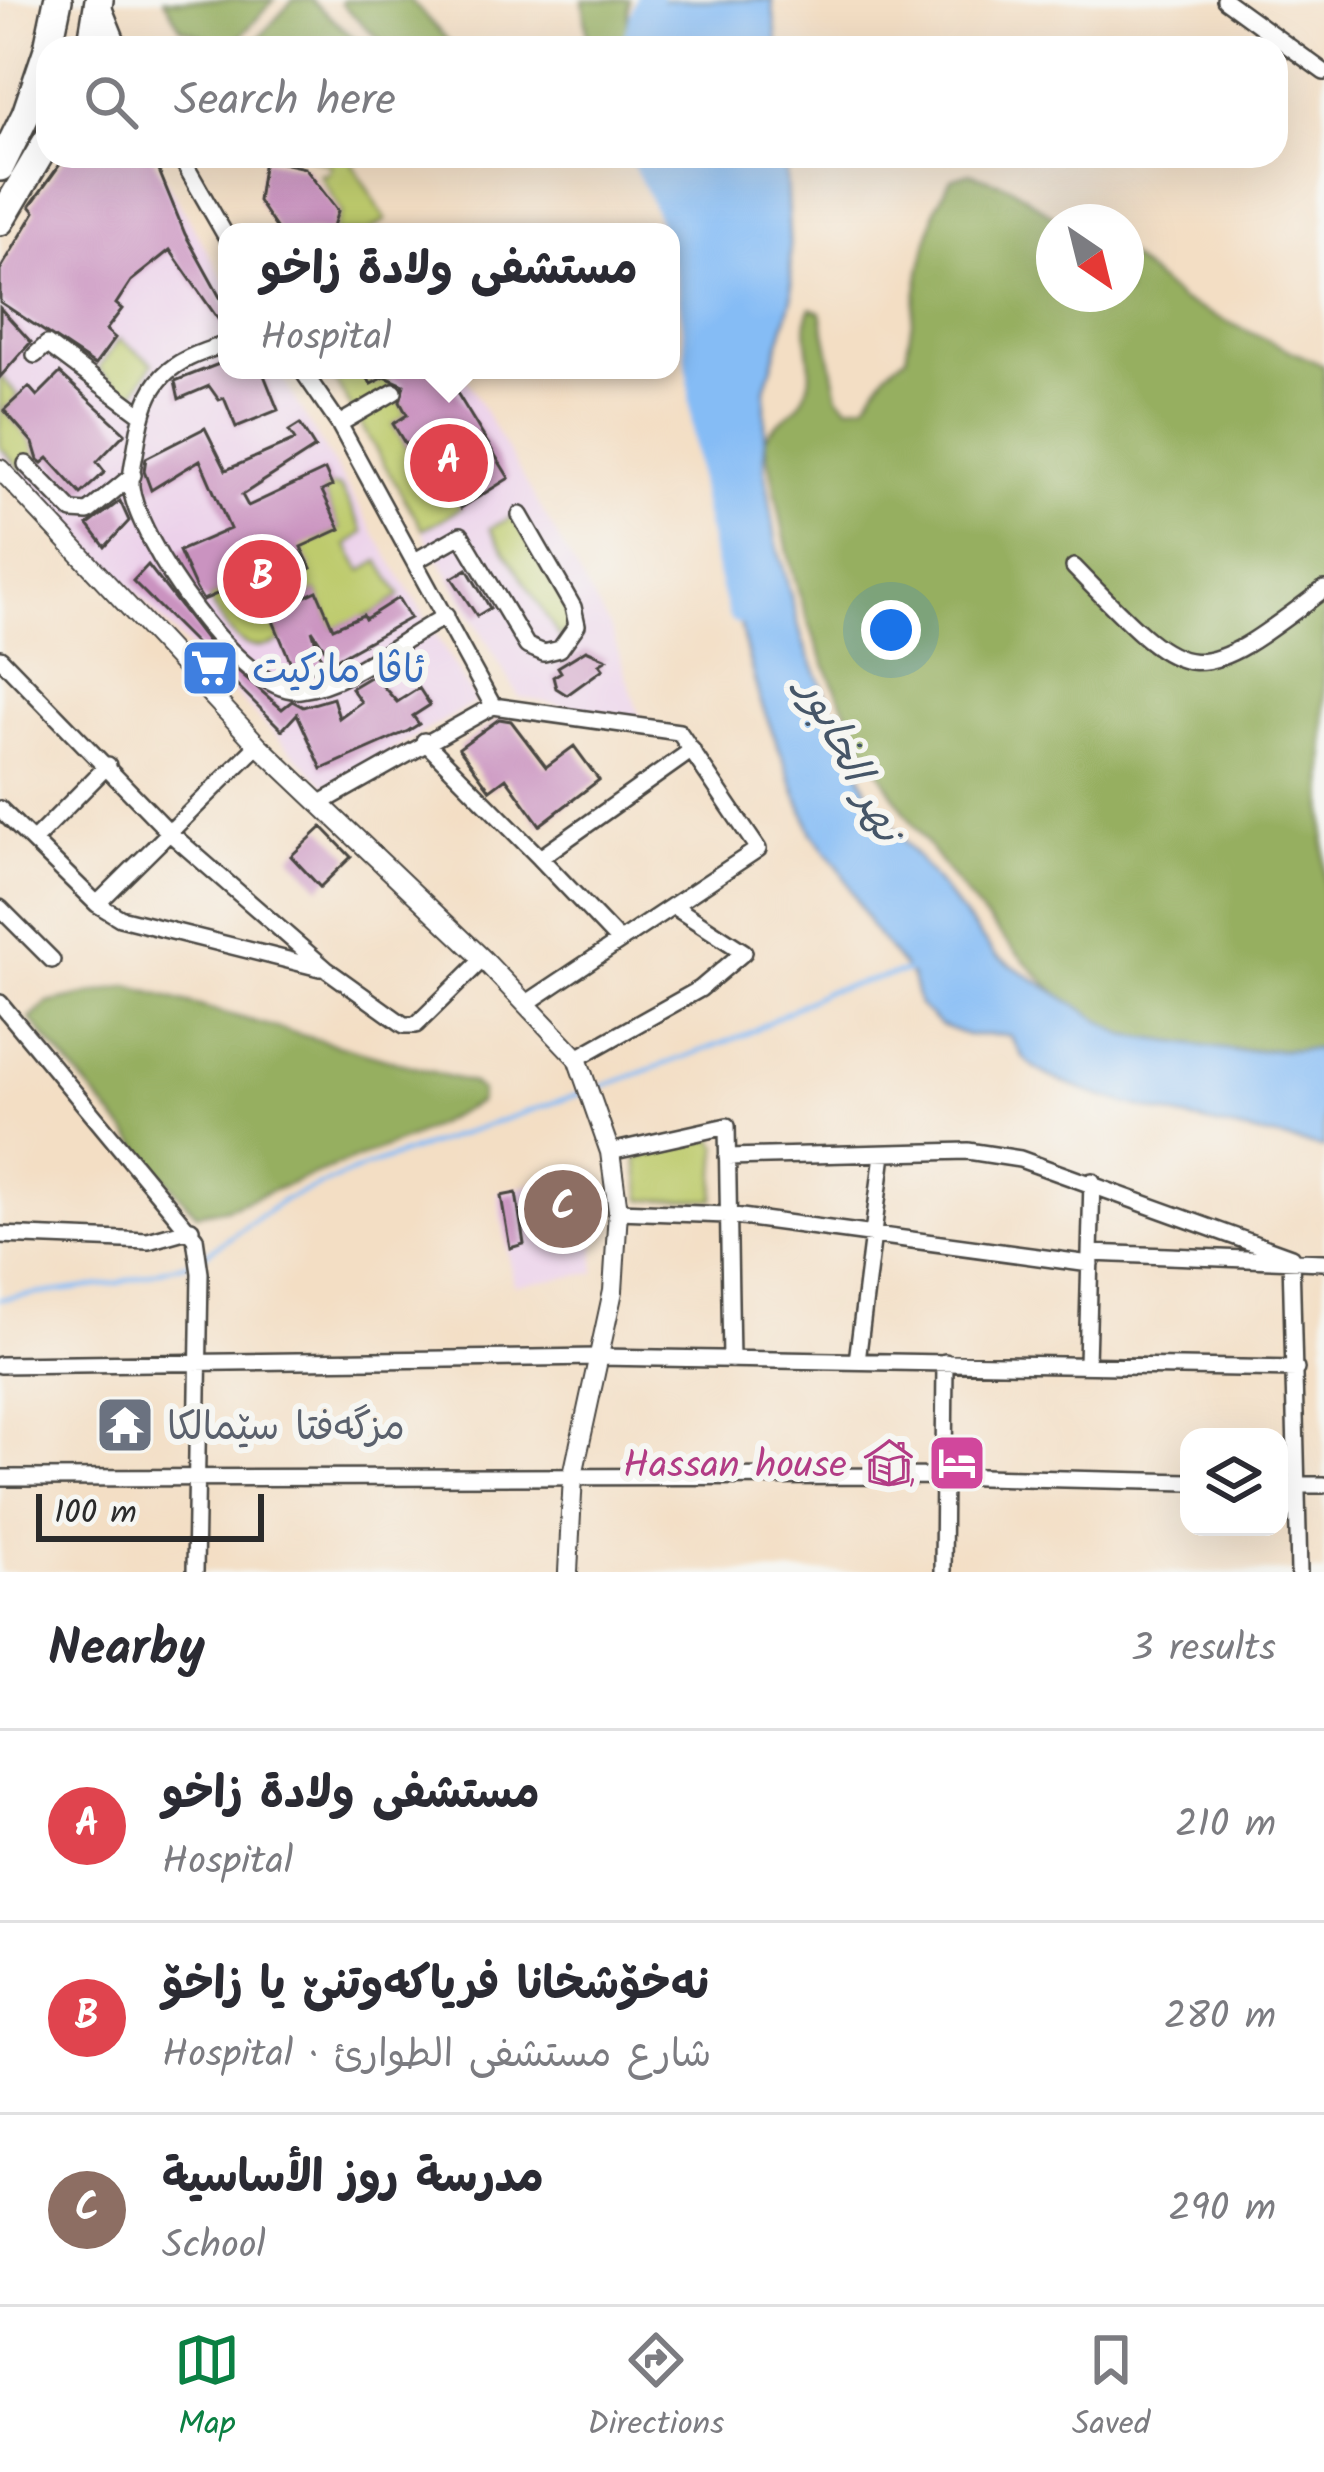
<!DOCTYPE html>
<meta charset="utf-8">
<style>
body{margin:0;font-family:Kalam,"Playpen Sans Arabic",sans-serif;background:#f7f7f7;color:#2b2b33}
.controls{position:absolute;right:36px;bottom:36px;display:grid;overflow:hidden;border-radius:24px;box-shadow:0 12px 48px #0002}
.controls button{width:108px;height:108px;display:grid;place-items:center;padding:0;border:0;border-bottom:3px solid #e1e1e2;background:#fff;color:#2b2b33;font:60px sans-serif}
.compass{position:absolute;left:1036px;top:204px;width:108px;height:108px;border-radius:50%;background:#fff;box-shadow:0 12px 48px #0002;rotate:145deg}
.scale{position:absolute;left:36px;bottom:30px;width:228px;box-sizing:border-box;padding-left:12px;border:6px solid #2b2b2b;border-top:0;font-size:33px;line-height:42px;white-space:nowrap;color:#2b2b2b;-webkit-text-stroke:9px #f6f6f2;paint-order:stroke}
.you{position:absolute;left:891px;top:630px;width:42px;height:42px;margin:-30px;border:9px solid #fff;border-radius:50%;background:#1a73e8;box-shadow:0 0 0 18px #1a73e833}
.badge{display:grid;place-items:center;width:78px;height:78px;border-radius:50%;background:#0b8043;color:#fff;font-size:39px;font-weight:700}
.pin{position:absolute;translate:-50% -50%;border:6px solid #fff;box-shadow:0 3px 12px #0006}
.popup{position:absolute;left:218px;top:223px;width:462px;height:156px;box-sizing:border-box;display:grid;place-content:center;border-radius:24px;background:#fff;filter:drop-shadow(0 3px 9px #0005);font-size:39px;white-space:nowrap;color:#7c7c81}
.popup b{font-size:45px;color:#2b2b33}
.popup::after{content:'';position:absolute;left:50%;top:100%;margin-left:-24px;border:24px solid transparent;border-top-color:#fff}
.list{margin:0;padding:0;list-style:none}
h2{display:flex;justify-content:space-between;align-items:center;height:156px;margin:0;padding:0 48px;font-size:51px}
h2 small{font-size:39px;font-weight:400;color:#7c7c81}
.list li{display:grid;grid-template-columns:78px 1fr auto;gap:36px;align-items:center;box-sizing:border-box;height:192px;padding:0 48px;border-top:3px solid #e1e1e2}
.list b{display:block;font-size:45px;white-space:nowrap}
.list p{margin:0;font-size:39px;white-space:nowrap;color:#7c7c81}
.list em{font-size:39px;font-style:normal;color:#7c7c81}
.icon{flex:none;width:66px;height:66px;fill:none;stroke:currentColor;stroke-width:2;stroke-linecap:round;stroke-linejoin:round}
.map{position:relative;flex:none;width:1324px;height:1572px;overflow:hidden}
.search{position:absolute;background:#fff;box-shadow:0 12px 48px #0002;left:36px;right:36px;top:36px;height:132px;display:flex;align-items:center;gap:30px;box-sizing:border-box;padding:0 42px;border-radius:36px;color:#7c7c81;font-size:45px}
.sheet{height:732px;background:#fff}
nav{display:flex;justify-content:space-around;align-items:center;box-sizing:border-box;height:168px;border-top:3px solid #e1e1e2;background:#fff;font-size:33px;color:#7c7c81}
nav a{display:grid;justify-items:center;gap:6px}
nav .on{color:#0b8043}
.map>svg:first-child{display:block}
</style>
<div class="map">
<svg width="1324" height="1572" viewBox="0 0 1324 1572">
<rect width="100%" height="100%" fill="#f6f6f2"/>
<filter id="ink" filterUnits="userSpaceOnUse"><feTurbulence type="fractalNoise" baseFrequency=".00833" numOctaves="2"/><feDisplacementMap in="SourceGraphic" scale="24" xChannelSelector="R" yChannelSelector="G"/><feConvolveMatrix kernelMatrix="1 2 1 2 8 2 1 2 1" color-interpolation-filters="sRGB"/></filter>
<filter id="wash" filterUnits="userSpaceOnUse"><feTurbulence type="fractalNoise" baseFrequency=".004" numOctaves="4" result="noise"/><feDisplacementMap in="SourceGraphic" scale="48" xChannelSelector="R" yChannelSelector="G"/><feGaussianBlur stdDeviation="2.7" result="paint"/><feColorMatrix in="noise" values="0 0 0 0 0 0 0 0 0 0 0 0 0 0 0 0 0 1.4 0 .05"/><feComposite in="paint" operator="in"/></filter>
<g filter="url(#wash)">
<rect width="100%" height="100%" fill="#f3dec4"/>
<path fill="#ecd1ea" d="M156 163 227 285V370H277L476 702 327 787 0 456V270L105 225Z
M329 370H461L611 630 641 721 519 697Z
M594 1172 595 1273 514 1285 497 1192Z"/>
<path fill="#becb6d" stroke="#747b4c" stroke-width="3" d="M348 156 386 220 366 232H334L342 212 320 174H328L331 165 309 157Z
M119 339 153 363 132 397 98 369Z
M329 370H363L372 384 385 377 407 415 393 425 440 501 452 494 461 508 423 530Z
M0 375 19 396 4 410 33 442 40 465 21 470 0 447Z
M332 486 340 487 364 532 347 545 362 571 379 561 400 595 377 612 333 628 317 592 306 596 296 575 297 539H319L340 529 322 491Z
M513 517 568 608 570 625 560 638 490 528Z
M245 556 276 597 264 603 281 641C240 660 229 630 208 598L232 587 228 577 239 572Z
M713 1138 718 1146 714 1200H642L637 1158Z"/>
<path fill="#96af60" stroke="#606d46" stroke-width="3" d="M164 0H274L231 47 181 28Z
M293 0H311L365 48H250Z
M344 0H410L455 48H388L341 3Z
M583 0H629L627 47 616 39 588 40Z
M970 173 1010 186 1062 222H1054V294H1126V254L1180 300 1324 366V1049C1268 1050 1178 1054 1125 1036 1077 1019 1038 976 1005 940 909 834 827 704 791 564 781 523 774 481 765 439 777 416 803 414 809 382 814 359 799 327 811 308L821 312 838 396 849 406 866 403 887 371 906 356 921 267 936 207 951 179Z
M128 986 472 1083 481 1091 479 1102 414 1136 227 1208 196 1214 30 1019 48 1003Z"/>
<path fill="#85bcf5" stroke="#587490" stroke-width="3" d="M643 0H772L778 48H642Z
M647 156H785L792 299 765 389V469L776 541 803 642 871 799 995 955 1124 1035 1237 1051 1324 1049V1148C1262 1132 1059 1101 1024 1058 1018 1051 1015 1042 1009 1035H967L940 1025 919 1005 912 977 872 928 840 869 812 833 759 697 743 637 723 531 702 326 683 242Z"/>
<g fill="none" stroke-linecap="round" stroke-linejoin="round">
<path stroke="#85bcf5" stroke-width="4.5" d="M593 1090 745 1035 824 992 912 970
M203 1256 284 1200 373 1164 582 1093
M0 1299 118 1283 194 1261"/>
<path stroke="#85bcf5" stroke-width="27" d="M634 48 649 0
M643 156C701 260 694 326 707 439 714 497 725 555 741 611"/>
</g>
<g id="blocks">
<path fill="#ca93c0" d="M66 156H153L185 234 227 310V332L170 250 131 281 116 304 122 309 106 330 115 338 95 365 0 302V270L35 212 30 206Z
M264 159 305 168 338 211 331 232H279L258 201Z
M0 308 31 342 0 377Z
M224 362 227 370H262L278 410 236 427 224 398 219 400 209 386 179 399 175 381Z
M363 370H443L509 478 461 508 452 494 440 501 393 424 407 415 400 402 404 385 385 377 371 384Z
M60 373 125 433 97 462 105 472 81 494 48 458 42 463 38 460 33 443 4 410 29 387 37 396Z
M300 424 315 448 242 495 248 506 325 470 332 486 322 491 340 529 301 547 311 568 296 575 306 596 317 591 333 628 363 615 365 619 398 598 410 618 333 661 312 630 323 665 297 677 250 567 228 577 233 587 203 600 196 589 179 551 230 529 200 460 151 490 144 471 146 458 205 428 226 470 295 440 289 431Z
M120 501 129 521 105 547 88 525Z
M148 565 214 650 282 709 292 701 303 707 333 698 339 718 361 702 351 688 373 675 397 702 419 688 430 705 413 716 419 724 408 731 322 769 297 714 282 730 133 581Z
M467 569 490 608 477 616 452 578Z
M586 650 607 659 599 664 603 669 567 695 556 688 553 677 561 672 558 667Z
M499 719 511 721 546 767 574 746 599 780 540 825 506 778 490 790 459 748Z
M322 827 351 857 320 887 291 856Z
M516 1193 524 1244 510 1248 501 1196Z"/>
</g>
</g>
<g filter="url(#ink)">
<use href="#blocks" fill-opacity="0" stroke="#494642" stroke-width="3"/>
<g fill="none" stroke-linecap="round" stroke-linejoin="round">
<g stroke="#494642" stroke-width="20">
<path id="minor" d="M1225 0 1324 72
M103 6 120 48
M180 156 227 238
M227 344C166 362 147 379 137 442 135 456 130 474 131 487 137 539 242 696 300 690 351 684 401 639 446 616
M35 355 47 344 142 415
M302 370 339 424 493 706
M339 424 394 392
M26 464 72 511 88 512 133 475
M415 561 461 535 527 646 544 653 560 649 577 625 573 607 520 515
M1074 567C1189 685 1189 693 1324 589
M0 658 170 833 326 969 404 1025H416L483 959
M424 741 540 858
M319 804 493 706 679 732 758 849 527 1003
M0 809 97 904 120 918 320 968
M34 840 108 765
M97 904 258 745
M0 908 52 960
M619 941 540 858 692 750
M0 1003 195 1238 200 1273 195 1572
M577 1058 700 989 744 952 673 906
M610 1152 727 1126 731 1360
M727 1157 968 1151 1020 1159 1291 1257
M618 1211 727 1215 1090 1264
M0 1235 148 1241 191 1229
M1090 1253 1324 1262
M1291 1257 1299 1572
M857 1361 883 1154
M1087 1363 1092 1181
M0 1365 598 1357 1296 1369
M0 1478 943 1476 1189 1482
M1279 1485H1324
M943 1572 945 1362"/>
</g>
<g stroke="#494642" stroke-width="22">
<path id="tertiary" d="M0 469 258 745 483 959 577 1058 610 1152 618 1211 613 1291 573 1475 568 1572"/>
</g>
<g stroke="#494642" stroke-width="32">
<path id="trunk" d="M48 48 58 0
M91 48 99 0
M0 167 26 114 48 49
M0 221 48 140"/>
</g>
<use href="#minor" stroke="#fff" stroke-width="15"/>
<use href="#tertiary" stroke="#fff" stroke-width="18"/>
<use href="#trunk" stroke="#fff" stroke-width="27"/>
</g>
</g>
<defs>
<g id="supermarket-square" transform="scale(3)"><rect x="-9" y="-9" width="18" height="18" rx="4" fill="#3f7fe0" stroke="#f6f6f2"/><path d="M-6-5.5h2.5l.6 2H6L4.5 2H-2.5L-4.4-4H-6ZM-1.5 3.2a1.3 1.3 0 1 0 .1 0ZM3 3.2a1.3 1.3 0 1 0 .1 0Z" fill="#fff"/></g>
<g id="temple-square" transform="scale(3)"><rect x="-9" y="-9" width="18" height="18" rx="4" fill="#6b7280" stroke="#f6f6f2"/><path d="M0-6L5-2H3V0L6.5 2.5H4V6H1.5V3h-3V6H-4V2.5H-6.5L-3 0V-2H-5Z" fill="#fff"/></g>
<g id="hotel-square" transform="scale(3)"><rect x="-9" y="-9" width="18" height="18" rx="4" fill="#d1479c" stroke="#f6f6f2"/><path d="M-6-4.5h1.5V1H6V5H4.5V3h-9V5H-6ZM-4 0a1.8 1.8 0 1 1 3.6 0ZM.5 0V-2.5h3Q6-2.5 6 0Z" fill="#fff"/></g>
</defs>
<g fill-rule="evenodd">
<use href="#supermarket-square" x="210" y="668"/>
<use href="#temple-square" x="125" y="1425"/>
<use href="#hotel-square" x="957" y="1463"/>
</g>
<g text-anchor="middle" stroke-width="12" stroke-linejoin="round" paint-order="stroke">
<g font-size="39" fill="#366cbe" stroke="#f6f6f2" text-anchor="start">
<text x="252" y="682">ئاڤا ماركيت</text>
</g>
<g font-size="39" fill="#5b616d" stroke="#f6f6f2" text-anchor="start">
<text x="167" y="1439">مزگەفتا سێمالکا</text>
</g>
<g font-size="39" fill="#b23c85" stroke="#f6f6f2" text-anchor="end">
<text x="915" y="1477">Hassan house 🏠</text>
</g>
<g font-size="42" font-style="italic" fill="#465668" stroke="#f6f6f2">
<text transform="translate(852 759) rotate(63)" y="15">نهر الخابور</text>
</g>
</g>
</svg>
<div class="controls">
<button><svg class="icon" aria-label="layers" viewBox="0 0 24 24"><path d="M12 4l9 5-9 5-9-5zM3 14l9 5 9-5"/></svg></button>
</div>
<svg class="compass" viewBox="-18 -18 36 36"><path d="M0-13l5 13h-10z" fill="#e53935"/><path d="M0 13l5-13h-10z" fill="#7c7c81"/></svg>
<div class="scale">100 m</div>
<div class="you"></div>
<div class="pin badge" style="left:449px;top:463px;background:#e0444e">A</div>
<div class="popup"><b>مستشفى ولادة زاخو</b>Hospital</div>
<div class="pin badge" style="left:262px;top:579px;background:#e0444e">B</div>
<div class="pin badge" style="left:563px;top:1209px;background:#8d6e63">C</div>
<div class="search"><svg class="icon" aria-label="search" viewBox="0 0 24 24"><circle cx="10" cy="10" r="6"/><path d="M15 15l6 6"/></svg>Search here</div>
</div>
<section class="sheet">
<h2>Nearby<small>3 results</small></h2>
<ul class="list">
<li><span class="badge" style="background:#e0444e">A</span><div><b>مستشفى ولادة زاخو</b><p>Hospital</p></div><em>210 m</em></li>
<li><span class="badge" style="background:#e0444e">B</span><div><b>نه‌خۆشخانا فرياكه‌وتنێ يا زاخۆ</b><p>Hospital · شارع مستشفى الطوارئ</p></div><em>280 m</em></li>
<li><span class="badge" style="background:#8d6e63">C</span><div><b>مدرسة روز الأساسية</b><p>School</p></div><em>290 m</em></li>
</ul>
</section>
<nav>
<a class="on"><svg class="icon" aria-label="map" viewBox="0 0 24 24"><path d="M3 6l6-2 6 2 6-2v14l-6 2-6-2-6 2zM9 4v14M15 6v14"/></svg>Map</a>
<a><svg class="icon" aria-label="directions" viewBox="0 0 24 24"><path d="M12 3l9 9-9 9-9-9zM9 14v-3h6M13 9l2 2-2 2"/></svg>Directions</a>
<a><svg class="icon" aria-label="saved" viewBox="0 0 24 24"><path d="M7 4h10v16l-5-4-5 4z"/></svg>Saved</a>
</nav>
